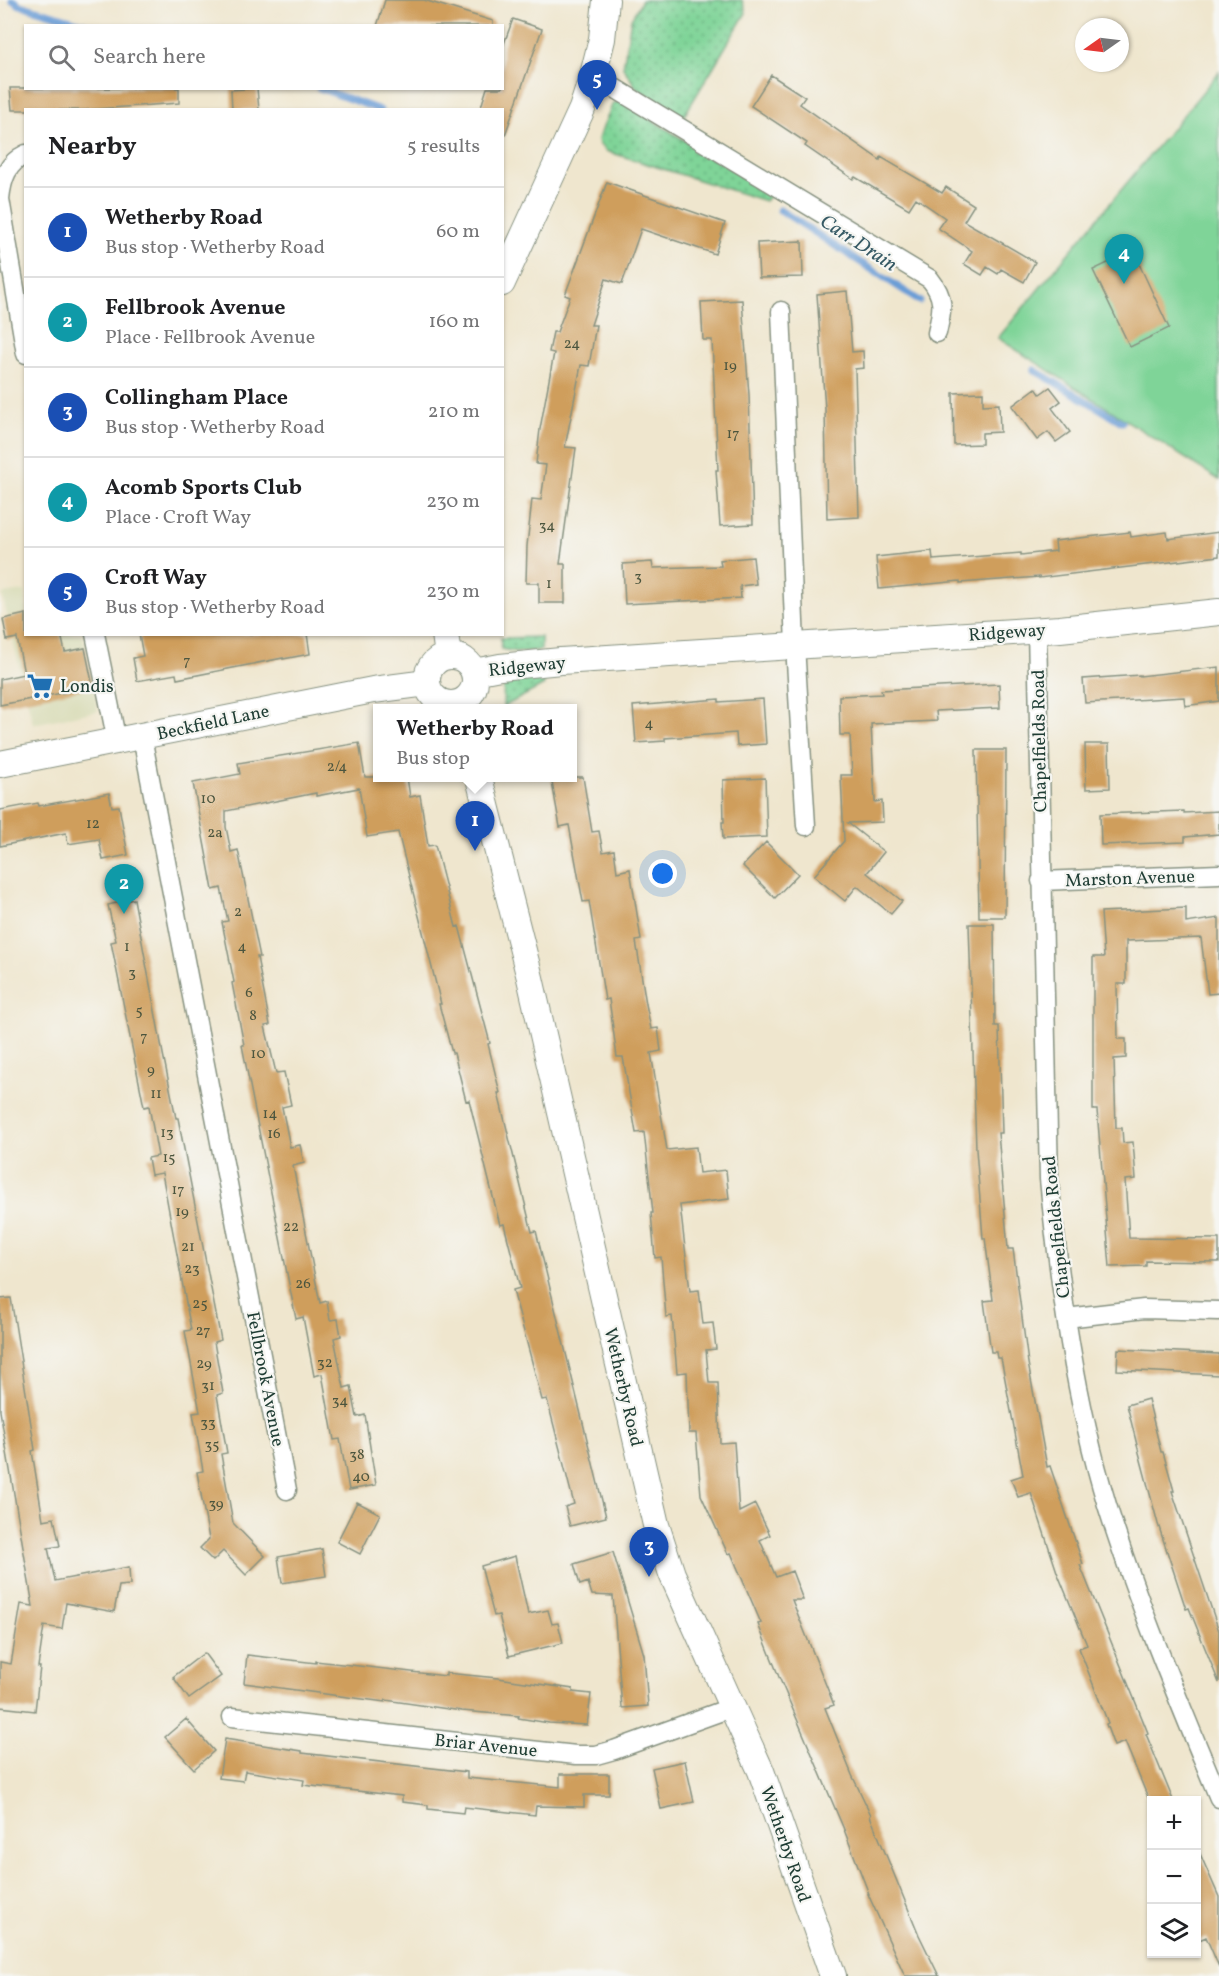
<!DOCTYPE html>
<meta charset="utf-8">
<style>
body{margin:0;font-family:Vollkorn,serif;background:#f6f6f6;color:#202124}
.controls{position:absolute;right:18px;bottom:18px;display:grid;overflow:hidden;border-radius:0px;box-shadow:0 2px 4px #0004}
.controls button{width:54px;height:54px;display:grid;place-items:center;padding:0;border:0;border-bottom:2px solid #e0e0e0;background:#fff;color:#202124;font:30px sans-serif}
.compass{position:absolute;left:1075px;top:18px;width:54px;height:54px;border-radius:50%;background:#fff;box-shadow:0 2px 4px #0004;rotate:256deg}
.you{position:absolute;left:663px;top:874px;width:21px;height:21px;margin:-15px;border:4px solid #fff;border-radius:50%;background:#1a73e8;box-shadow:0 0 0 9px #1a73e833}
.badge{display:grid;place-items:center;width:39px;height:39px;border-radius:50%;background:#7c3aed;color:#fff;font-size:20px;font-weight:700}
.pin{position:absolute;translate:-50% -50px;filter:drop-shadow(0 2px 3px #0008)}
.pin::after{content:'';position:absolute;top:32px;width:21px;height:18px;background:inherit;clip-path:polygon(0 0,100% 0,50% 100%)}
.popup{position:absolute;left:373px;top:704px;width:204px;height:78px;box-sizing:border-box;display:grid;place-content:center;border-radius:0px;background:#fff;filter:drop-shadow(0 2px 4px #0005);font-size:20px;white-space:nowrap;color:#757577}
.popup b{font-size:22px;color:#202124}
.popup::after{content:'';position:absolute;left:50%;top:100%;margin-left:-12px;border:12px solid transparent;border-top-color:#fff}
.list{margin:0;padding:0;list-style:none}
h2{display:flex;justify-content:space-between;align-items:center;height:78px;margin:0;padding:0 24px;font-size:26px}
h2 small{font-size:20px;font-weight:400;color:#757577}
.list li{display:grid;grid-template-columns:39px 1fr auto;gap:18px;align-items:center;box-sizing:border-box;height:90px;padding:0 24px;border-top:2px solid #e0e0e0}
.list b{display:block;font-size:22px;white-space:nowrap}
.list p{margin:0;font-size:20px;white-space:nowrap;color:#757577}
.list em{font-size:20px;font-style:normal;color:#757577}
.icon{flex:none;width:33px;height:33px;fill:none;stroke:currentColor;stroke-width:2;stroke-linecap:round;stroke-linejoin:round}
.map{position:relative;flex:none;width:1219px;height:1976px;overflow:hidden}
.search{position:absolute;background:#fff;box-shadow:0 2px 4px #0004;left:24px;top:24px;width:480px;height:66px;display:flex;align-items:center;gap:15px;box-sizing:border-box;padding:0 21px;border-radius:0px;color:#757577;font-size:22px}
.panel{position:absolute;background:#fff;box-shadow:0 2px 4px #0004;left:24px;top:108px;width:480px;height:528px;border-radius:0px}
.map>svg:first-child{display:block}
</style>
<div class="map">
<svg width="1219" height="1976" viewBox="0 0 1219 1976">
<defs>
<pattern id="grass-dots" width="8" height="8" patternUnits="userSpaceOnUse" patternTransform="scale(1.5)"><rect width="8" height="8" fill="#7fd498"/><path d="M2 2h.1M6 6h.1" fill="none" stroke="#67ad7d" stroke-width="1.8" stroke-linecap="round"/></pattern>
</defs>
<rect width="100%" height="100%" fill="#f6f6f2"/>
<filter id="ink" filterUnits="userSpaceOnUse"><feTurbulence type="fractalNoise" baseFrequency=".0167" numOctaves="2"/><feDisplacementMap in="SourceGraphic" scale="12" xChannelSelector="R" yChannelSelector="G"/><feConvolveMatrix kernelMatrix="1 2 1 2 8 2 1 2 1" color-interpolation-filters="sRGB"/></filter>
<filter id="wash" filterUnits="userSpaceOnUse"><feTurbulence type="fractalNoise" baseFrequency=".008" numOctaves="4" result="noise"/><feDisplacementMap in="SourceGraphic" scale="24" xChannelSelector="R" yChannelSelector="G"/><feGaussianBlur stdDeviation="1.35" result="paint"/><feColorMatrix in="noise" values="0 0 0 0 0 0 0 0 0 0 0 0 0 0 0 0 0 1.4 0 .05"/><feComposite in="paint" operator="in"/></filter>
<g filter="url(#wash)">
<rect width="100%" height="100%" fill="#efe6ce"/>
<path fill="#dbdebc" d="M25 591 26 634 83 635 98 711 33 724 2 594Z"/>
<path fill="url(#grass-dots)" stroke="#4f8866" stroke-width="1.5" d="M642 0H742L746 13 684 116 637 89 623 67 631 19Z
M621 101 771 194 765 201 606 151 599 144 598 139 613 103Z
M541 637V650L518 652 501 649V638Z
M543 675 544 685 503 707 504 677Z"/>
<path fill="#7fd498" stroke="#4f8866" stroke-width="1.5" d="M1219 72V480L998 338Z"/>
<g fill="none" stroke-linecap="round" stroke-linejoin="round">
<path stroke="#6b9dd6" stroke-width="7" d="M12 0 20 5 92 26
M319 88 380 110
M780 210 920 301
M1034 370 1122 422"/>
</g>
<g id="blocks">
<path fill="#cf9e5b" d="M385 0H424L493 21V26H377Z
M513 19 542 29 505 135 502 134V110H480L487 88H502V49Z
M771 75 805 97 800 104 880 160 881 157 942 193 946 187 974 205 964 221 1035 262 1024 282 1001 269 998 274 987 267 982 275 964 264 972 251 938 228 945 218 916 198 909 209 855 177 853 179 805 146 807 143 751 106Z
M10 88H179V103L83 110H12Z
M257 88 259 110H232L231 90Z
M607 182 725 223 715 254 641 229 622 284 606 279 591 325H596L589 366 581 365 565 447 576 448 560 564H565V603H539V583H526L527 546 532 499 541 500 546 465 536 464 540 429 554 353 549 352 553 332H557L570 297 565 295Z
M802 241 803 277 759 278 757 243Z
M1133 251 1169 328 1130 347 1093 270Z
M847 291 852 352 863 351 864 368 855 369 859 517 827 519 825 409 817 294Z
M742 300 749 395 753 524 720 526 716 470H718L712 340H703L701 302Z
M1050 387 1061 401 1052 408 1070 432 1056 442 1048 432 1037 440 1012 406 1036 388 1040 394Z
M983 392V405L999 404 1000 432 982 433V444L954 445 953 393Z
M1130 532 1131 537 1167 532 1168 539 1219 532V556L1039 578V577L960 583V581L879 589 876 557 932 551 933 560 1021 553V555L1056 551 1055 541Z
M753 557 756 584 740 586 741 598 625 604 623 564 652 562 653 568 721 566 720 560Z
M26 614V634H61L65 652 85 648 93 687 0 705V679L24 674 17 638 7 640 3 619Z
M139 634H307L310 654 283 659V658L177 679 176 674 137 681 133 658 143 656Z
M1219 667V701L1185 706 1184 697 1085 703 1083 679 1140 675V676Z
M999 684 1000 708 936 711 937 721 871 724 875 802 882 801 883 822 848 823 884 852 867 873 902 901 891 914 857 886 845 901 814 876 844 841 841 775H852L850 735H840L839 696 882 694 881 690Z
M719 699V702L763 699 766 744 737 746 736 733 665 738V741L636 743 633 706Z
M359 743 365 777H407L410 797 420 795 428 846 435 845 456 927 459 926 490 1043 488 1044 500 1093H498L532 1232 536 1231 606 1517 570 1526 565 1507 574 1504 547 1399 542 1400 513 1290 520 1288 504 1224 500 1225 469 1100 466 1101 454 1053H452L439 1004H441L398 832 367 837 359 788 316 796V793L226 811V827L231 852 238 850 260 957H257L270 1025 265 1026 276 1073 284 1072 291 1105 282 1107 290 1147 300 1145 304 1163 293 1166 320 1303 327 1301 330 1320 338 1319 341 1336 334 1338 344 1388 351 1386 357 1417 365 1415 376 1485 349 1490 340 1439 334 1440 322 1374 314 1376 303 1317 296 1319 242 1045H244L232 983 234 982 222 922 228 921 221 888 213 890 193 783 240 774 238 763Z
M1085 744H1109L1110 788 1086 789Z
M976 750H1006L1005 917H979Z
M551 777H583L592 832 599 831 603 852 614 850 617 872 630 869 641 940 636 941 646 1004 651 1029 658 1028 661 1051 651 1053 667 1150 696 1147 699 1173 726 1170 729 1199 680 1205 690 1291 699 1290 703 1324 713 1323 716 1349 706 1350 709 1383H718L720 1443 734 1442 739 1512 755 1504 770 1535 760 1540 776 1577 792 1571 803 1600H792L834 1705 825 1708 852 1775 871 1815 870 1816 919 1935 939 1976H905L868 1894H869L843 1827 779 1677 758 1624 761 1623 731 1553 728 1554 701 1495 696 1433H689L687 1372 677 1373 672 1316 666 1317 661 1257 655 1258 651 1213H653L644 1132 636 1133 623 1057H617L609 999 605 1000 589 901 583 902 569 825 560 827Z
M765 778 767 837 723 839 722 822H724L723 780Z
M109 793 112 807 119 806 128 855 103 860 99 839 68 844 66 833 0 846V810L38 803 39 806Z
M1184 811V813L1219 811V834L1185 837V842L1101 845 1100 814Z
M766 842 798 874 775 898 743 866Z
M134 899 163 1054 176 1118H178L221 1340 214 1342 223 1393 217 1395 227 1453 221 1454 233 1523 265 1556 246 1575 223 1551 213 1561 200 1548 209 1539 197 1472 203 1471 193 1413 200 1412 185 1331 191 1330 162 1173 151 1175 148 1158 158 1156 149 1106 144 1107 111 942 116 941 108 905Z
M1186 908V923L1219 918V993L1208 994 1201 938 1126 941V984H1117L1118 1039H1126V1058L1114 1059 1116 1128H1122L1123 1143 1133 1142 1136 1179 1125 1180 1129 1238 1219 1239V1262L1146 1261V1266L1110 1267 1097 1110H1093V957H1104L1101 912Z
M969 924H994L995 1026H999L1002 1133H998L1008 1249H1013L1028 1363 1047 1467 1050 1466 1083 1564 1080 1565 1148 1733 1146 1734 1173 1800H1149L1125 1742 1114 1746 1106 1724 1108 1723 1079 1648 1087 1645 1057 1572 1031 1493 1018 1497 1011 1479 1023 1475 1001 1358H997L996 1352H991L984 1301 993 1300 985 1238H983L976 1149Z
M11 1298 35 1450 32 1451 43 1520 54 1518 60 1546 48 1548 55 1581 129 1567 130 1585 119 1586 114 1612 66 1603 62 1629 44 1626 38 1667H40L35 1711 0 1707V1662L11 1664 21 1604 33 1606 0 1411V1299Z
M1118 1349 1219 1354V1375L1117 1370Z
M1148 1399 1161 1452H1163L1174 1491H1172L1219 1631V1683L1189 1608 1186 1609 1158 1524 1137 1445 1127 1405Z
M357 1502 380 1514 360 1554 337 1542Z
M322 1549 326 1576 282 1583 278 1557Z
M613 1552 644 1655 648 1706 622 1708 613 1596 592 1595 588 1582 580 1585 574 1564Z
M515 1556 528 1614 548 1610 552 1624 558 1623 563 1643 509 1656 499 1615 494 1616 481 1566Z
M204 1653 221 1676 189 1699 173 1677Z
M247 1655 316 1663V1661L446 1676V1673L498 1678 573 1689V1692L591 1694 587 1725 549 1723 518 1718 519 1716 462 1711 386 1700 385 1702 355 1698 244 1683Z
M186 1719 214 1751 194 1769 165 1737Z
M225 1739 302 1751V1753L467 1772V1778L560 1787V1774H609V1795H584V1807L536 1806 535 1815 464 1807 463 1813 428 1809V1805L402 1802V1796L303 1785 304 1780 245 1771 243 1781 219 1778Z
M685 1761 694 1802 661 1809 652 1768Z
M1197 1847 1219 1897V1967L1206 1937 1197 1941Z"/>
</g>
</g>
<g filter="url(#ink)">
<use href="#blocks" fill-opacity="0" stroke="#879281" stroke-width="1.5"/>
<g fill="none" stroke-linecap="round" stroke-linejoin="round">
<g stroke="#879281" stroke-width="21">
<path id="street" d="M593 75 930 279C946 299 942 310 937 333
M0 199 26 354
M0 199C2 179 7 163 26 154
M781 311 795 645 806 826
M1037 630 1049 1179C1060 1289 1075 1399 1107 1505 1138 1604 1179 1702 1219 1798
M95 634 117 742
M142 737 287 1490
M1041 881 1219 874
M1066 1318 1144 1309 1219 1311
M232 1717 576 1755H596L614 1750 733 1707"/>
</g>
<g stroke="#879281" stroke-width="28">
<path id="secondary" d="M502 283 582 109 593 75 602 39 606 0
M445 634 448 656
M427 680a24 24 0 1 1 48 0a24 24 0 1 1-48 0Z
M474 672 500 667 561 661 1060 629 1219 612
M0 764 373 690 427 683
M479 778 530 978 656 1525 672 1574 761 1771 833 1976"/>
</g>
<use href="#street" stroke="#fff" stroke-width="18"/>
<use href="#secondary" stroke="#fff" stroke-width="26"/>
</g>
</g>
<defs>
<g id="supermarket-bare" transform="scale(2.07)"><path d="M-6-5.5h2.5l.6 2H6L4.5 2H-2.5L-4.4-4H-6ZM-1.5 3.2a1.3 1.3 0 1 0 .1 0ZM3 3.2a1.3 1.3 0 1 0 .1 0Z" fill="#1f6fb2" stroke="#f6f6f2" stroke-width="2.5" paint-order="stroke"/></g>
</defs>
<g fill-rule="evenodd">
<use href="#supermarket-bare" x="40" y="686"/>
</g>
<g text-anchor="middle" stroke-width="4.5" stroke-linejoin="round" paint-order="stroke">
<g font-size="15" fill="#4b553e">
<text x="572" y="348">24</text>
<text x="730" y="370">19</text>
<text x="733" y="438">17</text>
<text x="547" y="530">34</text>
<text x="638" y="581">3</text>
<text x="549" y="588">1</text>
<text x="187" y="665">7</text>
<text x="649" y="728">4</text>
<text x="337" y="771">2/4</text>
<text x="208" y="803">10</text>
<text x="93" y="828">12</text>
<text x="215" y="837">2a</text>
<text x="238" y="916">2</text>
<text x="127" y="951">1</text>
<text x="242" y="951">4</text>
<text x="132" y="977">3</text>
<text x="249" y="997">6</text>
<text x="139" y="1015">5</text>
<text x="253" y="1020">8</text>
<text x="144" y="1041">7</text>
<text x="258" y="1058">10</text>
<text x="151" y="1074">9</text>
<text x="156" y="1098">11</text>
<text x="270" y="1118">14</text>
<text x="167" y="1137">13</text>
<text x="274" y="1138">16</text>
<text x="169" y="1162">15</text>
<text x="178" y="1194">17</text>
<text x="182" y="1216">19</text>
<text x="291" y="1231">22</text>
<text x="188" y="1251">21</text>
<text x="192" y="1273">23</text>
<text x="303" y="1288">26</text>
<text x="200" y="1308">25</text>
<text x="203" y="1335">27</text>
<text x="325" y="1367">32</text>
<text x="204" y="1368">29</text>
<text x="208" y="1390">31</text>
<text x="340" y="1405">34</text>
<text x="208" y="1427">33</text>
<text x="212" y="1449">35</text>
<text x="357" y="1459">38</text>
<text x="361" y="1481">40</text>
<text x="216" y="1508">39</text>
</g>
<g font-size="18" fill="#1f3d34" stroke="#f6f6f2">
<text transform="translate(1007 632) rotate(-4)" y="6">Ridgeway</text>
<text transform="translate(527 666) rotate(-6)" y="6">Ridgeway</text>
<text transform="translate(213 722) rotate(-12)" y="6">Beckfield Lane</text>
<text transform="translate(1039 741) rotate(-91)" y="6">Chapelfields Road</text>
<text transform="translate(1130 878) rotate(-2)" y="6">Marston Avenue</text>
<text transform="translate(1056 1227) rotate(-96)" y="6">Chapelfields Road</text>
<text transform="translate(266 1379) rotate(79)" y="6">Fellbrook Avenue</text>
<text transform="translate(624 1387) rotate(77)" y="6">Wetherby Road</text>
<text transform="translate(486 1745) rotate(6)" y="6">Briar Avenue</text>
<text transform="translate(786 1844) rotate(71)" y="6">Wetherby Road</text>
</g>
<g font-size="18" fill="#1f3d34" stroke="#f6f6f2" text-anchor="start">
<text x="60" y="692">Londis</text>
</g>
<g font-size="20" font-style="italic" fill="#365a65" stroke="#f6f6f2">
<text transform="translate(859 242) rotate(33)" y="7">Carr Drain</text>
</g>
</g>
</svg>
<div class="controls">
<button>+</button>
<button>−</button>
<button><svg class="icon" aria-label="layers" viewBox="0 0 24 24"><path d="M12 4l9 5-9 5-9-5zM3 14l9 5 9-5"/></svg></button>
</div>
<svg class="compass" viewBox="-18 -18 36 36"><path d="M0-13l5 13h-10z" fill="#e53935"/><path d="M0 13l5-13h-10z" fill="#757577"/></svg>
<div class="you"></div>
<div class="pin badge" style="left:475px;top:851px;background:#1a4fb4">1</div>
<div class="popup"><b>Wetherby Road</b>Bus stop</div>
<div class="pin badge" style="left:124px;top:914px;background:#0f9aa8">2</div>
<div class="pin badge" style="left:649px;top:1577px;background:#1a4fb4">3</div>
<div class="pin badge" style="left:1124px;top:284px;background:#0f9aa8">4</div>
<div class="pin badge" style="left:597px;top:110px;background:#1a4fb4">5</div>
<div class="search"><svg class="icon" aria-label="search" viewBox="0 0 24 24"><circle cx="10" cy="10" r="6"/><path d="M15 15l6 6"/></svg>Search here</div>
<section class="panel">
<h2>Nearby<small>5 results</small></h2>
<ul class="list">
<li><span class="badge" style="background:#1a4fb4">1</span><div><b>Wetherby Road</b><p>Bus stop · Wetherby Road</p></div><em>60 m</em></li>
<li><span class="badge" style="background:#0f9aa8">2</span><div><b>Fellbrook Avenue</b><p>Place · Fellbrook Avenue</p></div><em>160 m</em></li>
<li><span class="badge" style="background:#1a4fb4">3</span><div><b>Collingham Place</b><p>Bus stop · Wetherby Road</p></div><em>210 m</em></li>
<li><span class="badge" style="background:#0f9aa8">4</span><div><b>Acomb Sports Club</b><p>Place · Croft Way</p></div><em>230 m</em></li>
<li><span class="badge" style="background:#1a4fb4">5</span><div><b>Croft Way</b><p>Bus stop · Wetherby Road</p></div><em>230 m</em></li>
</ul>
</section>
</div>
